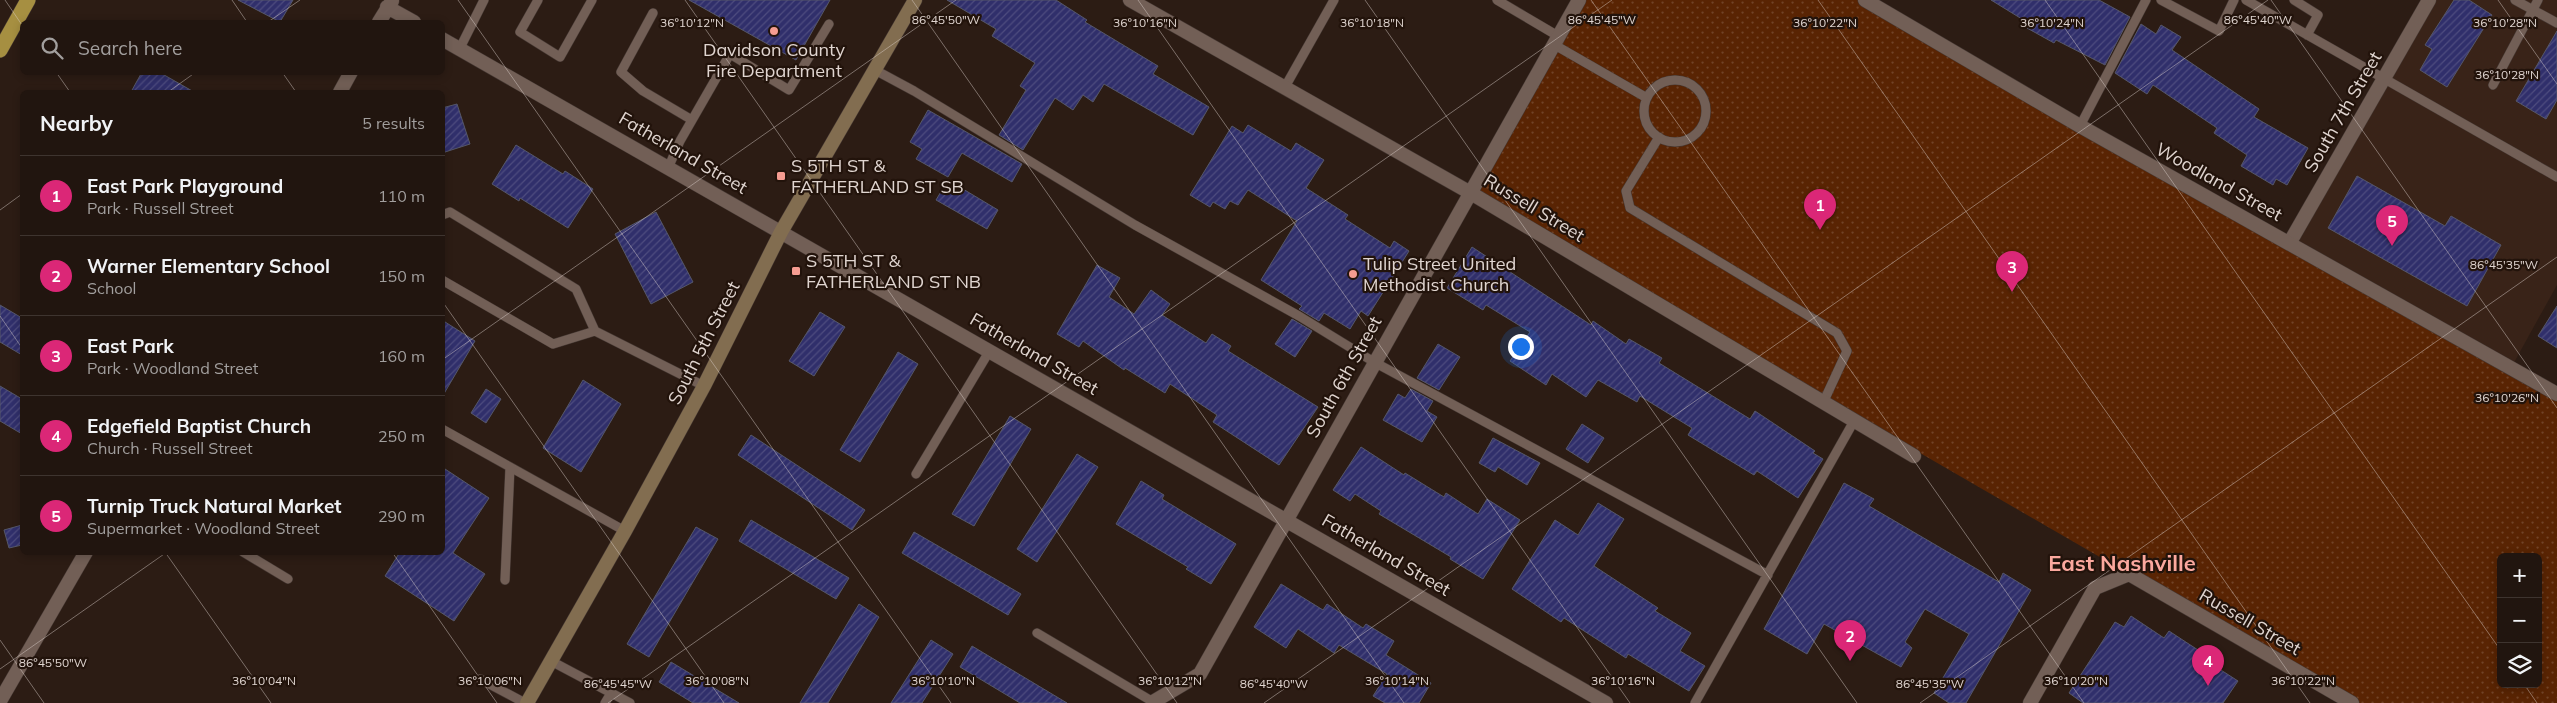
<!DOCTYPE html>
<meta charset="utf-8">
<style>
body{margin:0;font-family:Mulish,sans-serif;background:#2d221d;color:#f1f3f6}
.controls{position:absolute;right:15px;bottom:15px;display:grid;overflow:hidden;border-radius:8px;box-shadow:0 2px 8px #0003}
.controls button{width:45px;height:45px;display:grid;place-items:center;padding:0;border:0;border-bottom:1px solid #3e342f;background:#21150f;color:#f1f3f6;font:25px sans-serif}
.you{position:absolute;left:1520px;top:346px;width:18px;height:18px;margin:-12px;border:4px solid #fff;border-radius:50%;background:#1a73e8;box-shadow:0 0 0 8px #1a73e833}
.badge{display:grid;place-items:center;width:32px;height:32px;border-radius:50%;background:#db2777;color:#fff;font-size:16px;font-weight:700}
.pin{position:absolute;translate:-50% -41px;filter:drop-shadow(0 1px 2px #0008)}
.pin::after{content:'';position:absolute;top:26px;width:18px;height:15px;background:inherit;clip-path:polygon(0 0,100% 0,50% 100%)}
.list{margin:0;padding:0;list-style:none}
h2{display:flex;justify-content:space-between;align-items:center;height:65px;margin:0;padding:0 20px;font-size:21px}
h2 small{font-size:16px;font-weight:400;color:#a29f9e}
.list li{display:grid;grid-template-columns:32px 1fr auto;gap:15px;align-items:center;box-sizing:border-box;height:80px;padding:0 20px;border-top:1px solid #3e342f}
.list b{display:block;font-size:19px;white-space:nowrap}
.list p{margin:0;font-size:16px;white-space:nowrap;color:#a29f9e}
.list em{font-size:16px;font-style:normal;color:#a29f9e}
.icon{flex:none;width:28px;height:28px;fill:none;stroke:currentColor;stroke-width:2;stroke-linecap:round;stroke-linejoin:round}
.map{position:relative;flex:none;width:2557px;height:703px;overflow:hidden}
.search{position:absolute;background:#21150f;box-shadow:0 2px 8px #0003;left:20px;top:20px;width:425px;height:55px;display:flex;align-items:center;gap:12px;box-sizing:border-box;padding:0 18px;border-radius:8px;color:#a29f9e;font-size:19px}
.panel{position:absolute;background:#21150f;box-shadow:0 2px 8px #0003;left:20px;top:90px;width:425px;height:465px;border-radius:8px}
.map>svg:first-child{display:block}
</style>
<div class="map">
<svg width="2557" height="703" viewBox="0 0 2557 703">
<defs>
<pattern id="park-dots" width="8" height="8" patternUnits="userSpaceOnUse" patternTransform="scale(1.25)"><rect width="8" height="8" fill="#592403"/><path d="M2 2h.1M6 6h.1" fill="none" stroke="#714327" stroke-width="1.8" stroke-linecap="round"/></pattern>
<pattern id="building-hatch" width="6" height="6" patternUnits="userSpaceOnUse" patternTransform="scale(1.25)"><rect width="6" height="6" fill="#302f6b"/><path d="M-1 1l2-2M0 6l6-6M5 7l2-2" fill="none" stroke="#4e4c7f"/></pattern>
</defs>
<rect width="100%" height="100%" fill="#2c1c14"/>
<path fill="#392318" d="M2429 0H2557V285L2511 368 2290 242Z"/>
<path fill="url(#park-dots)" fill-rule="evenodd" d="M1581 0H1870L2557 393V703H2352L1469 192ZM2501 557H2538V684H2501Z"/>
<path fill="url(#building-hatch)" stroke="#555769" d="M238 0H293L280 22Z
M689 0H830L796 60Z
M947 0H1056L1087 20 1085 22 1158 66 1153 74 1209 107 1193 135 1104 84 1093 102 1083 95 1073 110 1055 98 1023 150 999 135 1026 90 1020 86 1035 63 992 36 996 29Z
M1991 0H2099L2130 17 2105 65 2056 40 2054 43 2027 28 2030 24Z
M2454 0H2469L2492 15 2447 87 2420 70 2432 49 2425 45Z
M2141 24 2156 34 2161 25 2181 37 2172 50 2259 109 2254 117 2308 148 2287 185 2276 179 2273 185 2241 166 2247 155 2214 133 2217 128 2153 85 2147 94 2115 73Z
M2557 31V100L2546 119 2516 101Z
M142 72H159L194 92H131Z
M457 104 470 144 442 153V108Z
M928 110 1022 164 1012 182 962 153 948 177 916 159 922 149 910 142Z
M1248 125 1291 151 1296 143 1324 160 1306 188 1348 215 1345 219 1390 248 1394 241 1409 251 1368 316 1361 311 1350 329 1324 313 1319 321 1299 309 1302 306 1261 280 1297 221 1248 190 1238 205 1230 201 1225 209 1213 202 1210 207 1190 195 1232 126 1243 133Z
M516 145 563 174 565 171 593 189 568 228 520 198 519 201 492 184Z
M2357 176 2445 226 2451 216 2501 245 2467 306 2328 228Z
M948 180 998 210 987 229 936 200Z
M656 212 693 282 651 304 615 234Z
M1472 247 1591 325 1593 321 1626 344 1629 339 1662 358 1659 363 1750 419 1755 411 1815 451 1813 453 1823 459 1798 498 1757 471 1754 475 1688 435 1692 428 1640 396 1637 402 1598 380 1586 397 1552 374 1546 385 1510 361 1530 332 1486 305 1483 310 1447 288Z
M1097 265 1120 278 1109 297 1134 314 1151 290 1170 304 1162 315 1206 343 1212 334 1231 346 1228 351 1318 407 1279 465 1213 422 1217 415 1170 384 1165 393 1125 368 1124 370 1083 341 1079 347 1057 334Z
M0 305 22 318V355L0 342Z
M2557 306V348L2538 336Z
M820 312 845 327 814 376 789 361Z
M1292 319 1312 331 1295 357 1275 344Z
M442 320 475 341 442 397Z
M1438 344 1460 357 1439 390 1417 378Z
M898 352 918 364 860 462 840 450Z
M583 380 621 404 581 472 543 448Z
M0 386 22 399V434L0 421Z
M486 389 501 399 486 423 471 413Z
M1411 389 1433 401 1427 411 1437 417 1422 442 1383 420 1398 394 1405 398Z
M1010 416 1031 429 974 526 952 514Z
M1582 424 1604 438 1588 463 1566 449Z
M751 435 865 510 852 530 738 455Z
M1493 438 1540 463 1527 485 1498 467 1495 472 1479 463Z
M1361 447 1404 475 1405 473 1444 497 1446 493 1478 514 1487 499 1520 520 1483 579 1450 559 1451 557 1379 514 1381 511 1355 494 1350 501 1333 490Z
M1077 454 1098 467 1037 562 1017 549Z
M442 467 489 498 453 553 485 574 454 621 385 576 400 552H442Z
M1141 481 1164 495 1162 499 1236 544 1211 584 1186 569 1188 567 1116 524Z
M1844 483 1874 499 1869 506 1999 582 2003 573 2031 590 1966 703H1949L1934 693 1969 634 1925 609 1905 642 1912 648 1901 667 1824 624 1807 654 1764 629Z
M1598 503 1624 519 1594 566 1658 608 1655 611 1691 633 1680 651 1705 666 1689 691 1628 654 1626 658 1564 618 1561 622 1512 589 1555 520 1578 535Z
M751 520 849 578 836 599 739 541Z
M22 525V545L9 548 4 530Z
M696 527 718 539 649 657 627 644Z
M914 532 1021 594 1008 615 902 553Z
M1281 584 1323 610 1327 604 1363 628 1366 624 1394 641 1386 655 1431 683 1419 703H1385L1373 696 1387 674 1339 645 1334 653 1298 629 1286 648 1254 627Z
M859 604 879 617 828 703H800Z
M2131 616 2164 638 2169 631 2198 650 2196 654 2238 681 2223 703H2083L2069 693 2115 622 2124 627Z
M931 640 953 654 922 703H891Z
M972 646 1067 703H1020L960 667Z
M671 662 739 703H693L659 682Z"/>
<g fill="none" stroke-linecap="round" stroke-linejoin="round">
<g stroke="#453833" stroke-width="10">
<path id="service" d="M538 0 520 32 560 57 592 0
M1497 0 1558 36
M2161 0 2219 31 2234 0
M2246 0 2557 177
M2294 0 2318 15 2307 35
M2515 0 2557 23
M653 13 621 72 643 91 692 120
M1553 44 1647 98
M460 48 484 0
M875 70 914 91 1135 225 1299 316 1374 362 1768 575
M1644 111a31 31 0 1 1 62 0a31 31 0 1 1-62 0Z
M2493 85 2538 0
M1285 87 1334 0
M2080 126 2146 0
M1659 137 1626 191 1630 208 1837 333 1847 351 1823 403
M669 166 680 141 730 54 789 90 829 24
M442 215 450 212 576 289 595 331 704 386
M442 280 553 344 595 331
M442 429 625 531
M916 474 990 350
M243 552 288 579
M505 580 510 467
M1037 633 1155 703
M551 661 630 703
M480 679 525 703
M605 703 611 693
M1695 703 1854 421"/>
</g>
<g stroke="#453833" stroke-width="15">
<path id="minor" d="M1130 0 1469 192 1914 456
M387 7 414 22
M379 22 392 1
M442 39 1606 703
M340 92 351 72
M2290 242 2429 0
M0 701 86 552
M1153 702 1200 674 1579 0
M2030 703 2095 588 2129 574 2352 703"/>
</g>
<g stroke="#453833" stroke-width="15">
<path id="tertiary" d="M1865 0 2080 126 2557 394"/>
</g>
<g stroke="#453833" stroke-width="15">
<path id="secondary" d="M527 703 625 531 704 386 781 232 915 0"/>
</g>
<g stroke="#453833" stroke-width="16">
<path id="motorway" d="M0 50 28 0"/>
</g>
<use href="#service" stroke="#725f56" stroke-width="9"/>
<use href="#minor" stroke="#725f56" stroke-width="14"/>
<use href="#tertiary" stroke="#725f56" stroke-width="14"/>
<use href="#secondary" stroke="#826d50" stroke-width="14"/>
<use href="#motorway" stroke="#a68f41" stroke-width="15"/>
</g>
<path fill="none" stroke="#e0d5d0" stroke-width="1" stroke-opacity="0.45" d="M5 0 22 25M232 0 247 22M458 0 951 703M685 0 1177 703M912 0 1404 703M1138 0 1630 703M1365 0 1857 703M1591 0 2084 703M1818 0 2310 703M2045 0 2501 651M2271 0 2557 408M2498 0 2557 84M268 22 300 0M56 72 70 92M282 72 296 92M168 92 196 72M0 210 22 194M442 301 724 703M0 316 22 348M442 360 956 0M165 552 271 703M392 552 497 703M0 640 44 703M0 669 167 552M2524 684 2537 703M608 703 1612 0M1264 703 2268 0M1920 703 2557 257"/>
<g fill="#f59c91" stroke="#22130b" stroke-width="2">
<circle cx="774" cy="31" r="5"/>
<rect x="776" y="171" width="10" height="10" rx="2.5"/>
<rect x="791" y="266" width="10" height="10" rx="2.5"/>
<circle cx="1353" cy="274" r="5"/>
</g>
<g text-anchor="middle" stroke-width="4.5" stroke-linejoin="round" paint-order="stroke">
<g font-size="18" fill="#e0d5d0" stroke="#22130b" text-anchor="start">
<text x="774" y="56" text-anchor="middle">Davidson County<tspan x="774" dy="21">Fire Department</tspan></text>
<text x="791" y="172">S 5TH ST &amp;<tspan x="791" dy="21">FATHERLAND ST SB</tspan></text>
<text x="806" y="267">S 5TH ST &amp;<tspan x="806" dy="21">FATHERLAND ST NB</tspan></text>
<text x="1363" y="270">Tulip Street United<tspan x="1363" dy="21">Methodist Church</tspan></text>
</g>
<g font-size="18" fill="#e0d5d0" stroke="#22130b">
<text transform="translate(2343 112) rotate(-60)" y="6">South 7th Street</text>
<text transform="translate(683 153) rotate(30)" y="6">Fatherland Street</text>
<text transform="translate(2219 182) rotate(29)" y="6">Woodland Street</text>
<text transform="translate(1534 208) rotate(31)" y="6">Russell Street</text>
<text transform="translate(704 343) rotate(-63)" y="6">South 5th Street</text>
<text transform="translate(1034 354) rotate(30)" y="6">Fatherland Street</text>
<text transform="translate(1344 377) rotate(-61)" y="6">South 6th Street</text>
<text transform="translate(1386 555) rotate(30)" y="6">Fatherland Street</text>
<text transform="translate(2250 622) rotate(30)" y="6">Russell Street</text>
</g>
<g font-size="22" font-weight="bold" fill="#fba89e" stroke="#22130b">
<text x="2122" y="571">East Nashville</text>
</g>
</g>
<g font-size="12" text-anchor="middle" fill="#e0d5d0" stroke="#22130b" stroke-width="4.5" stroke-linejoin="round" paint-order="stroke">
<text x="946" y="24">86°45'50"W</text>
<text x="1602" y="24">86°45'45"W</text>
<text x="2258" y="24">86°45'40"W</text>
<text x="2505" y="27">36°10'28"N</text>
<text x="692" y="27">36°10'12"N</text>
<text x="1145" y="27">36°10'16"N</text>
<text x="1372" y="27">36°10'18"N</text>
<text x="2052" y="27">36°10'24"N</text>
<text x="1825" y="27">36°10'22"N</text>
<text x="2507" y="79">36°10'28"N</text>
<text x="2504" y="269">86°45'35"W</text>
<text x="2507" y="402">36°10'26"N</text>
<text x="53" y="667">86°45'50"W</text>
<text x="264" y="685">36°10'04"N</text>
<text x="490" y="685">36°10'06"N</text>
<text x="717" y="685">36°10'08"N</text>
<text x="943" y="685">36°10'10"N</text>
<text x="1170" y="685">36°10'12"N</text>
<text x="1397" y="685">36°10'14"N</text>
<text x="1623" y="685">36°10'16"N</text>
<text x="2076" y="685">36°10'20"N</text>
<text x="2303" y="685">36°10'22"N</text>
<text x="618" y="688">86°45'45"W</text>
<text x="1274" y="688">86°45'40"W</text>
<text x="1930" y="688">86°45'35"W</text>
</g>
</svg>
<div class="controls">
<button>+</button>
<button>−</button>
<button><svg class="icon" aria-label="layers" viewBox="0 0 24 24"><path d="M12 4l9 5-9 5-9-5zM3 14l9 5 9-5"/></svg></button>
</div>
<div class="you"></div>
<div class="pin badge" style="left:1820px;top:230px">1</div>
<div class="pin badge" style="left:1850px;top:661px">2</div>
<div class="pin badge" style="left:2012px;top:292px">3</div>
<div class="pin badge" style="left:2208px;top:686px">4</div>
<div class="pin badge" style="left:2392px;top:246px">5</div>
<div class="search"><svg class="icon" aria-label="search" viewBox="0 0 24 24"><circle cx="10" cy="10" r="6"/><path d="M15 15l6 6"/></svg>Search here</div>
<section class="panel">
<h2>Nearby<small>5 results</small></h2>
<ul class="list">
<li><span class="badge">1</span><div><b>East Park Playground</b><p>Park · Russell Street</p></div><em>110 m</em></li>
<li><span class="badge">2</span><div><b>Warner Elementary School</b><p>School</p></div><em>150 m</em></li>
<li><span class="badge">3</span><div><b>East Park</b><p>Park · Woodland Street</p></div><em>160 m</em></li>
<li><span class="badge">4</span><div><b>Edgefield Baptist Church</b><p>Church · Russell Street</p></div><em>250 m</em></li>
<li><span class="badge">5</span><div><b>Turnip Truck Natural Market</b><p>Supermarket · Woodland Street</p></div><em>290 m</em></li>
</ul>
</section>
</div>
